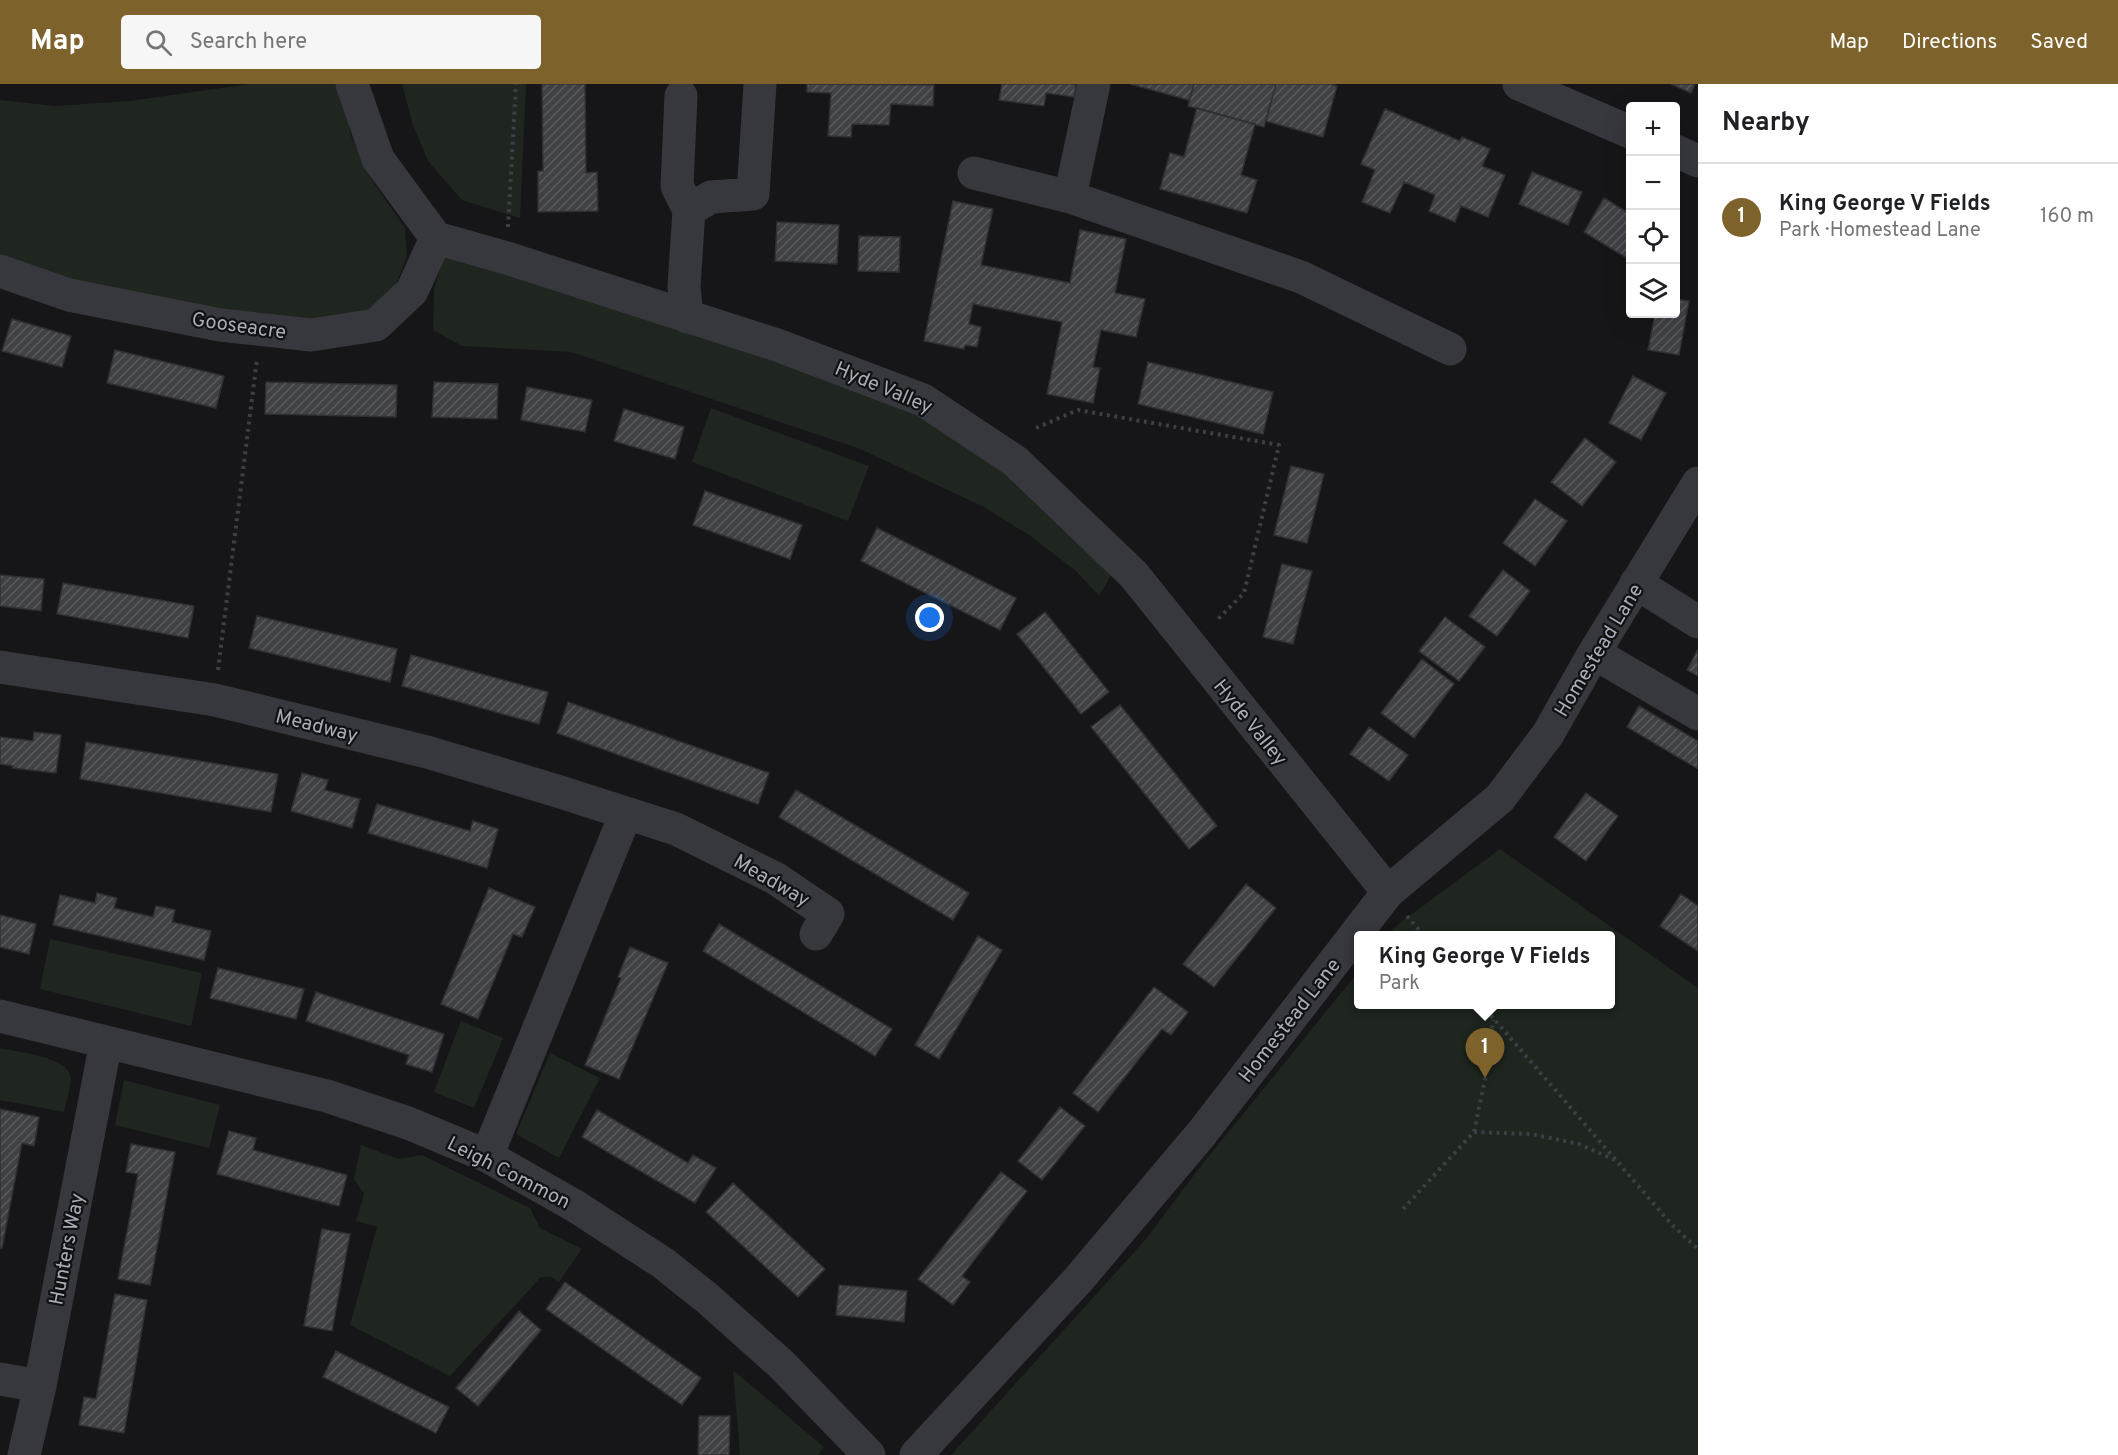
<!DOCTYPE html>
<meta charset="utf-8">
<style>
body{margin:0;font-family:Overpass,sans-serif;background:#f6f6f6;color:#202124}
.controls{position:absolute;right:18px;top:18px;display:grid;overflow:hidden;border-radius:6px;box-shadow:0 6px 24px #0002}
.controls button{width:54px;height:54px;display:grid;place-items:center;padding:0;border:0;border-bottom:2px solid #e0e0e0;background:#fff;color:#202124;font:30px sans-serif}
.you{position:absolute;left:930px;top:534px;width:21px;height:21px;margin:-15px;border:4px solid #fff;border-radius:50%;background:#1a73e8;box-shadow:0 0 0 9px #1a73e833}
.badge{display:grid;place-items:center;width:39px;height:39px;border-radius:50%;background:#7e622b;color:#fff;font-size:20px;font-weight:700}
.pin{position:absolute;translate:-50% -50px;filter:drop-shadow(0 2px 3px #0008)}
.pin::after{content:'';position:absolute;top:32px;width:21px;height:18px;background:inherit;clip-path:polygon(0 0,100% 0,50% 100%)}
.popup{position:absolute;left:1354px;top:847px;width:261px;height:78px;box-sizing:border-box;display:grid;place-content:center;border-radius:6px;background:#fff;filter:drop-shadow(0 2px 4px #0005);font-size:20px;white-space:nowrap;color:#757577}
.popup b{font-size:22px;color:#202124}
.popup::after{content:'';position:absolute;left:50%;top:100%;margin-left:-12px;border:12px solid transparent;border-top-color:#fff}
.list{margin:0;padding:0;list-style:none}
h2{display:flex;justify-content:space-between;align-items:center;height:78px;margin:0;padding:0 24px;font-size:26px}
h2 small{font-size:20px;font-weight:400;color:#757577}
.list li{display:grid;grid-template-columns:39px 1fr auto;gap:18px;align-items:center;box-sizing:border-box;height:108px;padding:0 24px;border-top:2px solid #e0e0e0}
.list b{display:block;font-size:22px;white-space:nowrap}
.list p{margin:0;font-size:20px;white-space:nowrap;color:#757577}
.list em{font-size:20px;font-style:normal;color:#757577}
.icon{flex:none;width:33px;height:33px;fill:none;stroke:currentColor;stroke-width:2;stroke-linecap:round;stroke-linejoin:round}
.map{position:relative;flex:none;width:1698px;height:1371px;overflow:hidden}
header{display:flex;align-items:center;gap:36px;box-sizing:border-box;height:84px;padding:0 30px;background:#7e622b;color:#fff}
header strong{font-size:28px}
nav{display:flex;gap:33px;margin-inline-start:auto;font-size:21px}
.search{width:420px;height:54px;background:#f6f6f6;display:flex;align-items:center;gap:15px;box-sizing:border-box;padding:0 21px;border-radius:6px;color:#757577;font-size:22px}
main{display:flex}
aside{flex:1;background:#fff}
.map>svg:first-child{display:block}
</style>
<header>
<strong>Map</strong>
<div class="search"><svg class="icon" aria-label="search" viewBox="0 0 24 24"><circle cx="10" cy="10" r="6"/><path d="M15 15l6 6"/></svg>Search here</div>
<nav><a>Map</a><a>Directions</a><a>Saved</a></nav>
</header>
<main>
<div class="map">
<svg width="1698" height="1371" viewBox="0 0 1698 1371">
<defs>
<pattern id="building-hatch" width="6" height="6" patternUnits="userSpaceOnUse" patternTransform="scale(1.5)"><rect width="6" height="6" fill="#404145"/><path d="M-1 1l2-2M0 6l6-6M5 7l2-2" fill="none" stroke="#595a5e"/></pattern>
</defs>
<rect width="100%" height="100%" fill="#161618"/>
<path fill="#1e261f" d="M250 0H336L345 17 351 52 371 95 405 144 407 172 398 196 386 215 359 233 259 237 56 193 0 174V16L55 22 129 17Z
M402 0H526L520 134 462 116 428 77 413 41Z
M445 167 919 326 1010 389 1115 484 1099 512 1076 487 1029 451 984 423 858 364 571 268 462 262 433 246 434 206Z
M711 324 869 382 848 437 692 378Z
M1500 765 1698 904V1371H951L1146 1155 1200 1083 1359 887V920H1611V852L1388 851 1397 841Z
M50 855 202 889 191 942 40 905Z
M461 937 503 954 474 1024 434 1008Z
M0 964C17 968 71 973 71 995 70 1006 66 1018 64 1028L0 1016Z
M550 969 600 994 559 1074 516 1050Z
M124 996 220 1021 209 1064 115 1041Z
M361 1061 398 1075 422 1071 530 1124 540 1144 582 1165 559 1198 551 1193H541L450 1292 350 1241 377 1143 356 1137 364 1110 354 1095Z
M733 1286 824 1363 818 1371H740Z"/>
<path fill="url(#building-hatch)" stroke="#303034" stroke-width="1.5" d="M542 0H585L586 89 597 88 598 127 538 128V87H543Z
M807 0 934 1 933 22 891 20 889 41 852 40 851 53 828 52 831 9 807 8Z
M1002 0H1076L1074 13 1046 9 1044 22 999 16Z
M1130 0H1194L1189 16Z
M1194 0H1276L1264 43 1188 22Z
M1276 0H1330L1337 2 1323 53 1266 37Z
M1671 0H1695L1691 9Z
M1197 24 1255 40 1241 91 1257 96 1247 129 1160 105 1170 69 1184 73Z
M1385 25 1460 57 1462 53 1490 65 1482 82 1505 91 1488 133 1461 122 1455 138 1429 127 1435 111 1404 98 1390 129 1362 118 1375 86 1361 80Z
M1532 88 1582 108 1568 141 1519 120Z
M1604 114 1630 130V176L1584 148Z
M953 117 993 125 981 181 1070 199 1080 146 1126 155 1115 209 1145 215 1136 253 1101 246 1093 283 1100 284 1093 319 1047 310 1062 238 973 220 969 240 981 243 977 263 965 261 964 265 924 257Z
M777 138 839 141 837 180 775 177Z
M859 152 900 153 899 188 858 187Z
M1676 215 1689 217 1679 271 1648 266 1655 230H1676Z
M12 235 71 252 62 283 2 267Z
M115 266 224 292 216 324 107 299Z
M1148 278 1273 308 1263 350 1138 320Z
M1633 292 1666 309 1641 356 1609 339Z
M266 298 397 301 396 333 265 330Z
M434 298 498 300 497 335 432 333Z
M527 303 592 316 585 348 521 336Z
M624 325 684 343 675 375 614 357Z
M1585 354 1616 378 1582 422 1551 398Z
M1291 382 1324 390 1307 459 1274 451Z
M705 407 802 441 790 475 693 441Z
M1535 415 1567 437 1535 482 1503 459Z
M877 444 1016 514 1000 546 861 477Z
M1282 480 1312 487 1293 560 1263 553Z
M1503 486 1530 507 1497 552 1469 532Z
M0 491 44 495 41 527 0 522Z
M63 499 194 522 188 554 57 530Z
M1045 528 1109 608 1081 630 1017 550Z
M257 532 397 565 390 598 249 564Z
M1445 533 1485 563 1459 597 1419 567Z
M1698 565V592L1687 586Z
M411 571 548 608 539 640 402 602Z
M1422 575 1454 600 1414 654 1381 629Z
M568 618 769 689 758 720 557 649Z
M1120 621 1217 742 1189 765 1091 643Z
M1639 622 1698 657V685L1627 643Z
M1369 643 1408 671 1389 697 1350 670Z
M34 648 61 651 56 689 13 684V682L0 680V653L33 657Z
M86 658 278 690 271 728 80 695Z
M302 689 328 696 325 706 360 715 352 744 291 727Z
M796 706 969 809 953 836 779 733Z
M1586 709 1618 732 1586 777 1554 753Z
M377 720 470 747 473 737 498 745 487 784 368 749Z
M1246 800 1276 824 1214 903 1183 880Z
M489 804 535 823 522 853 513 850 478 935 441 920Z
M97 809 117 814 114 824 153 833 156 822 175 826 172 838 211 847 204 876 53 841 60 811 95 819Z
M1681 810 1698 822V867L1660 842Z
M0 831 36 840 29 870 0 863Z
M719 840 892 945 875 972 703 867Z
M978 852 1002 866 939 975 915 961Z
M630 863 668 879 619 995 585 981 621 894 618 893Z
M218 884 304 905 296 935 210 914Z
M1154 903 1188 928 1171 951 1162 945 1098 1028 1073 1009Z
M316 908 444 950 432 988 406 980 409 971 306 937Z
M1060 1023 1085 1042 1042 1096 1018 1077Z
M0 1025 39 1033 34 1062 22 1059 2 1164H0Z
M597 1026 688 1079 693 1071 716 1084 695 1119 582 1053Z
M229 1047 256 1054 253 1066 347 1091 339 1122 217 1090Z
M131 1060 175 1068 150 1201 118 1195 138 1090 126 1088Z
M1001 1088 1027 1107 962 1192 970 1198 953 1221 918 1195Z
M733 1099 825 1185 798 1213 706 1128Z
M322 1145 350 1150 332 1247 304 1242Z
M565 1198 701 1294 682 1321 546 1225Z
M839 1201 907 1207 904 1238 836 1231Z
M115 1210 147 1216 124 1349 79 1341 84 1313 96 1315Z
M519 1227 541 1246 478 1322 456 1304Z
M336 1267 449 1323 436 1349 323 1293Z
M699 1332H730L729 1371H698Z"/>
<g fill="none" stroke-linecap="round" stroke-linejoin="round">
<path stroke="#3d3f44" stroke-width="4" stroke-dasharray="3 4.5" stroke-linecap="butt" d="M508 143 516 0
M1036 344 1078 326 1279 361 1244 509 1218 535
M218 586 257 275
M1407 832 1424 852
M1481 920 1672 1141 1698 1165
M1474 1048 1531 1050 1579 1060 1615 1076
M1403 1125 1474 1048 1489 976 1493 936"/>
<path stroke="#37383d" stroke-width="33" d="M352 0 378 75 436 154 507 174 777 261 923 316 1015 377 1134 491 1388 808
M1519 0 1630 48
M681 12 677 102 689 126
M1676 67 1698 77
M974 89 1070 113 1301 193 1450 265
M1070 113 1094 0
M0 187 69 211 220 241 311 251 376 241 412 207 436 154
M687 233 684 203 689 126 711 113 753 110 760 0
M1636 499 1698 538
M1594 569 1698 630
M0 583 215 616 427 668 554 706 676 745 775 794 828 830 816 850
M0 932 327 1012 408 1039 487 1072 575 1122 663 1179 707 1214 781 1280 869 1371
M487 1072 626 729
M0 1295 40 1302
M24 1371 40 1302 106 958
M916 1371 1078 1196 1202 1049 1388 808 1500 714 1548 650 1594 569 1698 399"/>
</g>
<g text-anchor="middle" stroke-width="4.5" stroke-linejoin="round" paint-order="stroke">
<g font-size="20" fill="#a8adb8" stroke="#111113">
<text transform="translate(239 241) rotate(8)" y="7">Gooseacre</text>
<text transform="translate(884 303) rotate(23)" y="7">Hyde Valley</text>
<text transform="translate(1598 566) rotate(-59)" y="7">Homestead Lane</text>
<text transform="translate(1251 638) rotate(51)" y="7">Hyde Valley</text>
<text transform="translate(317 641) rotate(14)" y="7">Meadway</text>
<text transform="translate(772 796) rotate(30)" y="7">Meadway</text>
<text transform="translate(1289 936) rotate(-52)" y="7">Homestead Lane</text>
<text transform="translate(509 1088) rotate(27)" y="7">Leigh Common</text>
<text transform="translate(66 1165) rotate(-79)" y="7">Hunters Way</text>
</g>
</g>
</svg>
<div class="controls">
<button>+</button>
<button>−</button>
<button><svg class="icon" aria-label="locate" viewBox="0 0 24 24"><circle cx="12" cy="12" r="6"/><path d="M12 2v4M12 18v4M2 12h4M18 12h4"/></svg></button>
<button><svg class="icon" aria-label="layers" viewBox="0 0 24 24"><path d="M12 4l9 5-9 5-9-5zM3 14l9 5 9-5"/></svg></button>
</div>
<div class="you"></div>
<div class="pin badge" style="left:1485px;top:994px">1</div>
<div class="popup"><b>King George V Fields</b>Park</div>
</div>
<aside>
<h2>Nearby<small></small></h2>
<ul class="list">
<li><span class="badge">1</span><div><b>King George V Fields</b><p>Park · Homestead Lane</p></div><em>160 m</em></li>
</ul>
</aside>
</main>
